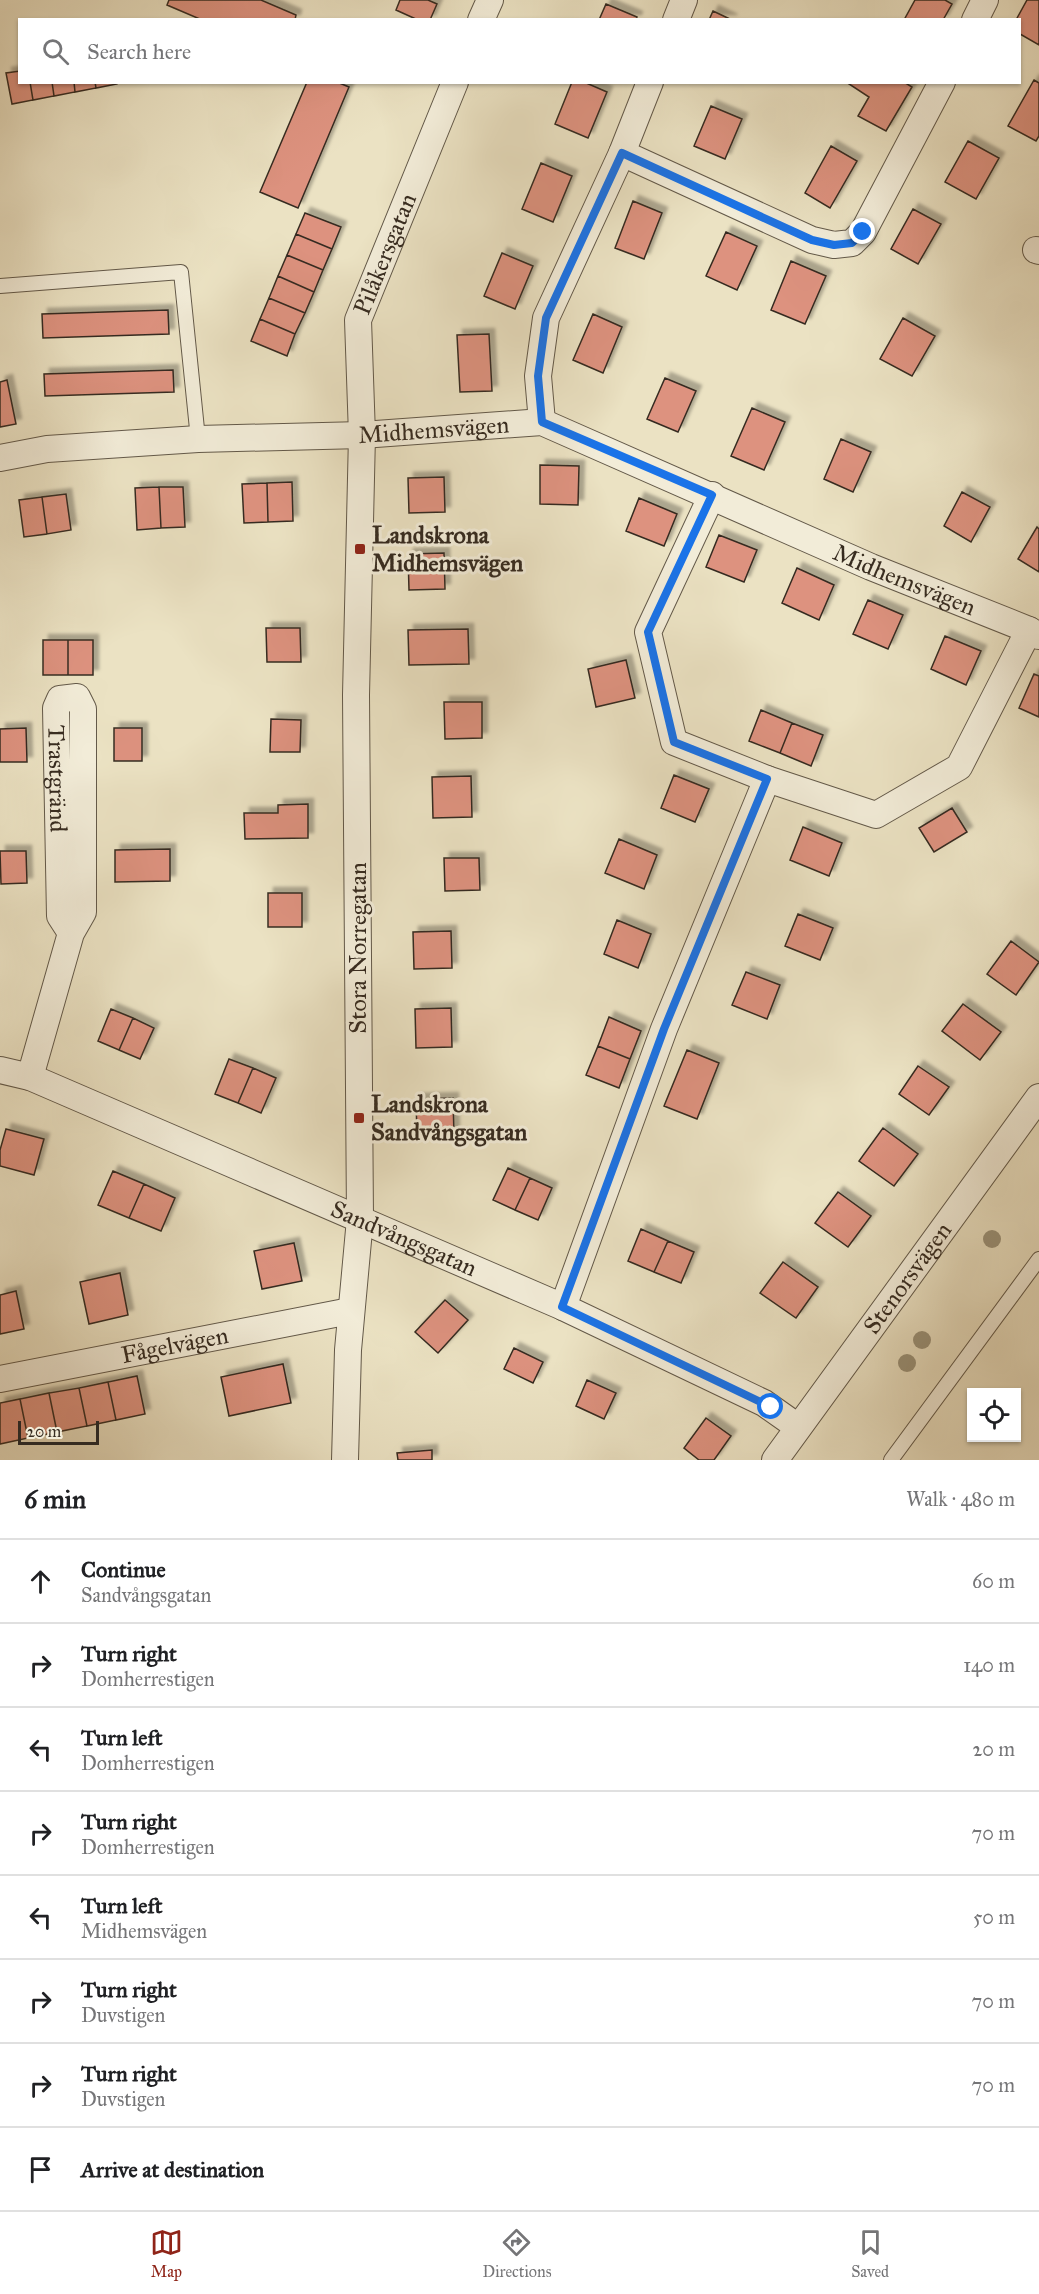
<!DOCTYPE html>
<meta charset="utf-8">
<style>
body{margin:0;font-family:"IM FELL Great Primer",serif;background:#f6f6f6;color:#202124}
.controls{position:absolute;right:18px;bottom:18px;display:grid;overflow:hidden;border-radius:0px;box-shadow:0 2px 4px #0004}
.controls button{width:54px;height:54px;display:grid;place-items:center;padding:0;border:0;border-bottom:2px solid #e0e0e0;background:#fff;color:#202124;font:30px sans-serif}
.scale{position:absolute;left:18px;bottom:15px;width:81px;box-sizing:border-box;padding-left:6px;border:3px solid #362b20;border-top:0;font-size:16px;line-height:21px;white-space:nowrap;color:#362b20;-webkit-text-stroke:4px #f2ecd8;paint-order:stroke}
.stop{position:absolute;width:18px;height:18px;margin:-14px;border:4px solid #1a73e8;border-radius:50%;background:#fff}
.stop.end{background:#1a73e8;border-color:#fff;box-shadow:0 2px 6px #0008}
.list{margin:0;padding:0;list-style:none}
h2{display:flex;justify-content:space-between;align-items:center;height:78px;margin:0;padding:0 24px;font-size:26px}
h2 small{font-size:20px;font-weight:400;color:#757577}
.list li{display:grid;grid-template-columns:39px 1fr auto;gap:18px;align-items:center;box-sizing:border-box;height:84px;padding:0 24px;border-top:2px solid #e0e0e0}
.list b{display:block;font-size:22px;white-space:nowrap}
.list p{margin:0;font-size:20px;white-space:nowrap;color:#757577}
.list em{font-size:20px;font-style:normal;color:#757577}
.icon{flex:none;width:33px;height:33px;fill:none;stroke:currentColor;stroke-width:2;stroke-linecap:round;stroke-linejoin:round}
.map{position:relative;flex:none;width:1039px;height:1460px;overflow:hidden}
.search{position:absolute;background:#fff;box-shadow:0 2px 4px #0004;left:18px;right:18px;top:18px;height:66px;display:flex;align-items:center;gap:15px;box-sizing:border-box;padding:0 21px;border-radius:0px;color:#757577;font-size:22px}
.sheet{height:750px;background:#fff}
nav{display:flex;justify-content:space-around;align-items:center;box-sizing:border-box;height:84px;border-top:2px solid #e0e0e0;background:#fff;font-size:16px;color:#757577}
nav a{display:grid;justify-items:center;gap:3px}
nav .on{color:#8f2418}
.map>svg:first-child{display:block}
</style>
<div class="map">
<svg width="1039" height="1460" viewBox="0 0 1039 1460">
<defs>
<filter id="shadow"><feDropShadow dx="5.5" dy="-5.5" stdDeviation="1.5" flood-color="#0004"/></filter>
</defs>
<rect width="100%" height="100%" fill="#ebe2c3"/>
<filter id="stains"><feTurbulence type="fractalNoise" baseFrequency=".00333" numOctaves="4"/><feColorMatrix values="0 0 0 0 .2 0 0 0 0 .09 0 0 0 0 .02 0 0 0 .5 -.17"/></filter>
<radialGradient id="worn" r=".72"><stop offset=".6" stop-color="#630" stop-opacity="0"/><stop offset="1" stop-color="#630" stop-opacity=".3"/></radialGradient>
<path fill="#dd927f" stroke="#362b20" stroke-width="1.5" filter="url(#shadow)" d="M169 0H261L296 15 295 20H202L167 5Z
M400 0H428L437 4 430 20H418L396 10Z
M915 0H945L952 4 943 20H904Z
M1027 0H1039V45L1020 34V20H1016Z
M606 4 637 17 636 20H599Z
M713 11 732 20H709Z
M20 71V82H30L33 100 12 104 6 73Z
M1034 80 1039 83V136L1036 141 1008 126Z
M30 82H52L54 96 33 100Z
M52 82H74L75 92 54 96Z
M74 82H95L96 88 75 92Z
M95 82H117V84L96 88Z
M307 82H337L349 87 298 208 260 192Z
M572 82H584L607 92 588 138 555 124Z
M846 82H904L912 87 886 131 858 116 869 97Z
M711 106 742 119 725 159 694 146Z
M968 141 999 158 976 199 945 182Z
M831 146 857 161 830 208 805 193Z
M541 163 572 176 553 222 522 209Z
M633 201 662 213 644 259 615 248Z
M913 209 941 224 918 264 891 249Z
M305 213 341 227 332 249 296 234Z
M726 232 757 246 737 290 706 276Z
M296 234 332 249 323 270 287 255Z
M502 253 533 266 515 309 484 296Z
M287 255 323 270 314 292 278 276Z
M791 261 826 276 805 324 771 310Z
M278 276 314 292 305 313 269 298Z
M269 298 305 313 295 334 260 319Z
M168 310 169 334 43 338 42 314Z
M593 314 622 327 603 373 573 360Z
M903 318 935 336 912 376 880 359Z
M260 319 295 334 287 356 251 341Z
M489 334 492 391 460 392 457 335Z
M173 370 174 392 45 396 44 374Z
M665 378 696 391 678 432 647 419Z
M7 380 16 424 0 427V382Z
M752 408 785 422 764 470 731 456Z
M841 439 871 452 853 492 824 479Z
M540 465 579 466 578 505 540 504Z
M444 477 445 512 409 513 408 478Z
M292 482 293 521 268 522 267 483Z
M267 483 268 522 244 523 242 484Z
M159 487 161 528 137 530 135 488Z
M159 487H183L185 527 161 528Z
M962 492 990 507 971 542 944 526Z
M66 494 71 530 47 534 42 497Z
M42 497 47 534 24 537 19 500Z
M639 498 677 514 664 546 626 531Z
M1037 527 1039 529V572L1018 559Z
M719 535 757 550 744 582 706 567Z
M444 553 445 589 409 590 408 554Z
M797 568 834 585 819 620 782 603Z
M868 600 903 615 888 649 853 634Z
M266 628H300L301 662H267Z
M468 629 469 664 409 665 408 630Z
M945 636 981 651 966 685 931 669Z
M43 640H68V675H43Z
M68 640H93V675H68Z
M626 660 635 698 596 707 588 669Z
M1034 674 1039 676V717L1019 708Z
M444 702H482V738L445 739Z
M761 710 792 723 780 753 749 741Z
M271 719 301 720 300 752H270Z
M792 723 823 735 811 766 780 753Z
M26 728 27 762H0V729Z
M114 728H142V761H114Z
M674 775 709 789 695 822 661 808Z
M471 776 472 817 433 818 432 777Z
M308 804V838L245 839 244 813H278V805Z
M952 808 967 832 934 852 919 828Z
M803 827 842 843 829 876 790 860Z
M619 839 657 855 644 889 605 873Z
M170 849V881L115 882V850Z
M0 851H26L27 883 1 884Z
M444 858H479L480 890 445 891Z
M268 893H302V927H268Z
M798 914 833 928 820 960 785 946Z
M617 920 651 934 638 968 604 954Z
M451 931 452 968 414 969 413 932Z
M1011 941 1039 962 1016 995 987 974Z
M746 972 780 985 767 1019 732 1005Z
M963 1004 1001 1032 980 1060 942 1031Z
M451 1008 452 1047 416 1048 415 1009Z
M111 1009 133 1018 119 1050 98 1041Z
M609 1017 641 1031 630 1059 598 1046Z
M133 1018 154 1028 140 1059 119 1050Z
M598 1046 630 1059 619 1088 586 1075Z
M687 1050 719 1063 697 1119 664 1106Z
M229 1059 253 1068 238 1103 215 1094Z
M918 1066 949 1087 929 1115 899 1094Z
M253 1068 276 1078 261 1113 238 1103Z
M453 1098 454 1135 417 1136 416 1099Z
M883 1128 918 1154 894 1186 859 1161Z
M6 1129 44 1139 34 1175 0 1166V1150Z
M508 1168 530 1178 515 1210 493 1200Z
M113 1171 144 1184 129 1218 98 1205Z
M530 1178 552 1188 538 1220 515 1210Z
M144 1184 175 1198 161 1231 129 1218Z
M838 1192 871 1216 848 1247 815 1223Z
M641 1229 668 1241 654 1272 628 1261Z
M668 1241 694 1252 681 1283 654 1272Z
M294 1243 302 1281 262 1289 254 1251Z
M783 1262 818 1287 796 1318 760 1293Z
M120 1273 128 1315 89 1324 80 1282Z
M16 1291 24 1329 0 1334V1295Z
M445 1300 468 1320 438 1353 415 1332Z
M514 1348 543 1362 533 1383 504 1369Z
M283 1364 291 1403 229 1416 221 1377Z
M137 1376 145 1414 116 1420 108 1382Z
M587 1380 616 1393 604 1419 576 1406Z
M108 1382 116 1420 87 1426 79 1388Z
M79 1388 87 1426 57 1432 49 1393Z
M49 1393 57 1432 28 1438 20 1399Z
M20 1399 28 1438 0 1444V1403Z
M706 1418 731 1436 714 1460H699L684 1448Z
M432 1450V1460H398L397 1453Z"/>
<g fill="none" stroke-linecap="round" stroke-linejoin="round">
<g stroke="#635949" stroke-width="16">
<path id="lane" d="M0 286 181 272 198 439
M891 1460 1039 1259"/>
</g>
<g stroke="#635949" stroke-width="28">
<g id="street">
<path d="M481 20 490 0"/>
<path d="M676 20 684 0"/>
<path d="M975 20 985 0"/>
<path d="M622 153 812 240 834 245 852 243 863 232 942 82"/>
<path d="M1036 250 1039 251"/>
<path d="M542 422 538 376 546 318 622 153 650 82"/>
<path id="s1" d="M0 458 47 449 198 439 362 435 542 422 871 567 1029 630 1039 636"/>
<path d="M712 495 648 632 674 742 767 779 876 815 959 767 1029 630"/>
<path id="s2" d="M0 1070 30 1077 563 1307 764 1403 798 1427"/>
<path id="s3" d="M30 1077 71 933 83 912V709L77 697 60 699 56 708 60 916 71 933"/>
<path d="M563 1307 664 1029 767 779"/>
<path id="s4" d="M0 1379 350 1311"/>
<path id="s5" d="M345 1460 348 1350 360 1219 356 695 362 435 358 320 455 82"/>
<path id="s6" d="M775 1460 1039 1097"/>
</g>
</g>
<use href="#lane" stroke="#f2ecd8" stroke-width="14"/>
<use href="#street" stroke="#f2ecd8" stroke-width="26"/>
</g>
<g fill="#9a9279">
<circle cx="992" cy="1239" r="9"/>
<circle cx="922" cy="1340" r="9"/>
<circle cx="907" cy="1363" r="9"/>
</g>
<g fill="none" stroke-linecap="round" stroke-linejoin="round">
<path stroke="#1a73e8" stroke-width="8" d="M771 1407 562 1307 664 1029 767 779 674 742 648 632 712 495 542 422 538 376 546 318 622 153 812 240 834 245 852 243 863 232"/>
</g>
<g fill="#8f2418" stroke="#f2ecd8" stroke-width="2">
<rect x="354" y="543" width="12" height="12" rx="3"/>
<rect x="353" y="1112" width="12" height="12" rx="3"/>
</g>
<g text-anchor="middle" stroke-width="6" stroke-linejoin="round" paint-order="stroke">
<g font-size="24" fill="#362b20" stroke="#f2ecd8">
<text dy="8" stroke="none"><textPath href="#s5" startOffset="1212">Pilåkersgatan</textPath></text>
<text dy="8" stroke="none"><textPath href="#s1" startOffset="435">Midhemsvägen</textPath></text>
<text dy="8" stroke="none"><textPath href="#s1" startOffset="939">Midhemsvägen</textPath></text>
<text dy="8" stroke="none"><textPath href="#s3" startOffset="488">Trastgränd</textPath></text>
<text transform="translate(358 948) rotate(-90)" y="8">Stora Norregatan</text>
<text dy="8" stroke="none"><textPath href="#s2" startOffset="438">Sandvångsgatan</textPath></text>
<text dy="8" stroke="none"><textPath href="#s6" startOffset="225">Stenorsvägen</textPath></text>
<text dy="8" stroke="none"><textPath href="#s4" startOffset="178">Fågelvägen</textPath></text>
</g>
<g font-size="24" font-weight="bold" fill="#362b20" stroke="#f2ecd8" text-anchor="start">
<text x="372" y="543">Landskrona<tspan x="372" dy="28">Midhemsvägen</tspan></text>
<text x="371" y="1112">Landskrona<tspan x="371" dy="28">Sandvångsgatan</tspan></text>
</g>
</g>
<rect width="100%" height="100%" filter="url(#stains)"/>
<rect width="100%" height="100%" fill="url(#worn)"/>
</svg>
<div class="controls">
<button><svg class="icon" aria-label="locate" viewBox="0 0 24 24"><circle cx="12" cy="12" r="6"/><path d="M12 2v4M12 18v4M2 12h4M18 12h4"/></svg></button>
</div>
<div class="scale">20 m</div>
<div class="stop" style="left:771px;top:1407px"></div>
<div class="stop end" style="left:863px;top:232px"></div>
<div class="search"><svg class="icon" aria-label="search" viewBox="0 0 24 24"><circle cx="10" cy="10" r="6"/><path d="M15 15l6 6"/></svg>Search here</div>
</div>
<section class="sheet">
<h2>6 min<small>Walk · 480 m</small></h2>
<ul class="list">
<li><svg class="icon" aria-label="ahead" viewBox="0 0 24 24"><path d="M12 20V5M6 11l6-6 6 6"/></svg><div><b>Continue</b><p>Sandvångsgatan</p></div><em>60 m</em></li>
<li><svg class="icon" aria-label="right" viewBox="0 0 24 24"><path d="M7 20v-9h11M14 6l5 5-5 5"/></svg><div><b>Turn right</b><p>Domherrestigen</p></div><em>140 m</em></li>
<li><svg class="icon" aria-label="left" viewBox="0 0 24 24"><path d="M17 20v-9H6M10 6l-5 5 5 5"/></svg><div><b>Turn left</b><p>Domherrestigen</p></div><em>20 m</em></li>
<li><svg class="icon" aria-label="right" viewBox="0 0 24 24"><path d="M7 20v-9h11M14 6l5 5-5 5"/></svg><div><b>Turn right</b><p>Domherrestigen</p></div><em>70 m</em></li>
<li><svg class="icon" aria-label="left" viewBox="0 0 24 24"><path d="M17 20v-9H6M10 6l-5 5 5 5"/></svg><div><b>Turn left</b><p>Midhemsvägen</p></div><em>50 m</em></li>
<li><svg class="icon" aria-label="right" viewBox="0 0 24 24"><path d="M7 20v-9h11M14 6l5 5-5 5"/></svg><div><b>Turn right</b><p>Duvstigen</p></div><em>70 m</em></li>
<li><svg class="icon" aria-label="right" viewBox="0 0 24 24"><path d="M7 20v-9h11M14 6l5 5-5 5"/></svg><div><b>Turn right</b><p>Duvstigen</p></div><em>70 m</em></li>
<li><svg class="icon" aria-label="arrive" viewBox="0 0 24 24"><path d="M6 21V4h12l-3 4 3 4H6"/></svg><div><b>Arrive at destination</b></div></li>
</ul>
</section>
<nav>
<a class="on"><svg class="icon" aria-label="map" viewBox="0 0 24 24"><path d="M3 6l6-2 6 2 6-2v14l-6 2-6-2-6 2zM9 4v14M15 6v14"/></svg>Map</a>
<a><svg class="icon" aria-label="directions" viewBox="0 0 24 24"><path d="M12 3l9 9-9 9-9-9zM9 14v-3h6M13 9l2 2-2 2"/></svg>Directions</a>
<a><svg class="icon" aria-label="saved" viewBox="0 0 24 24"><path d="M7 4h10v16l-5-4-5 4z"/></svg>Saved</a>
</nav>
